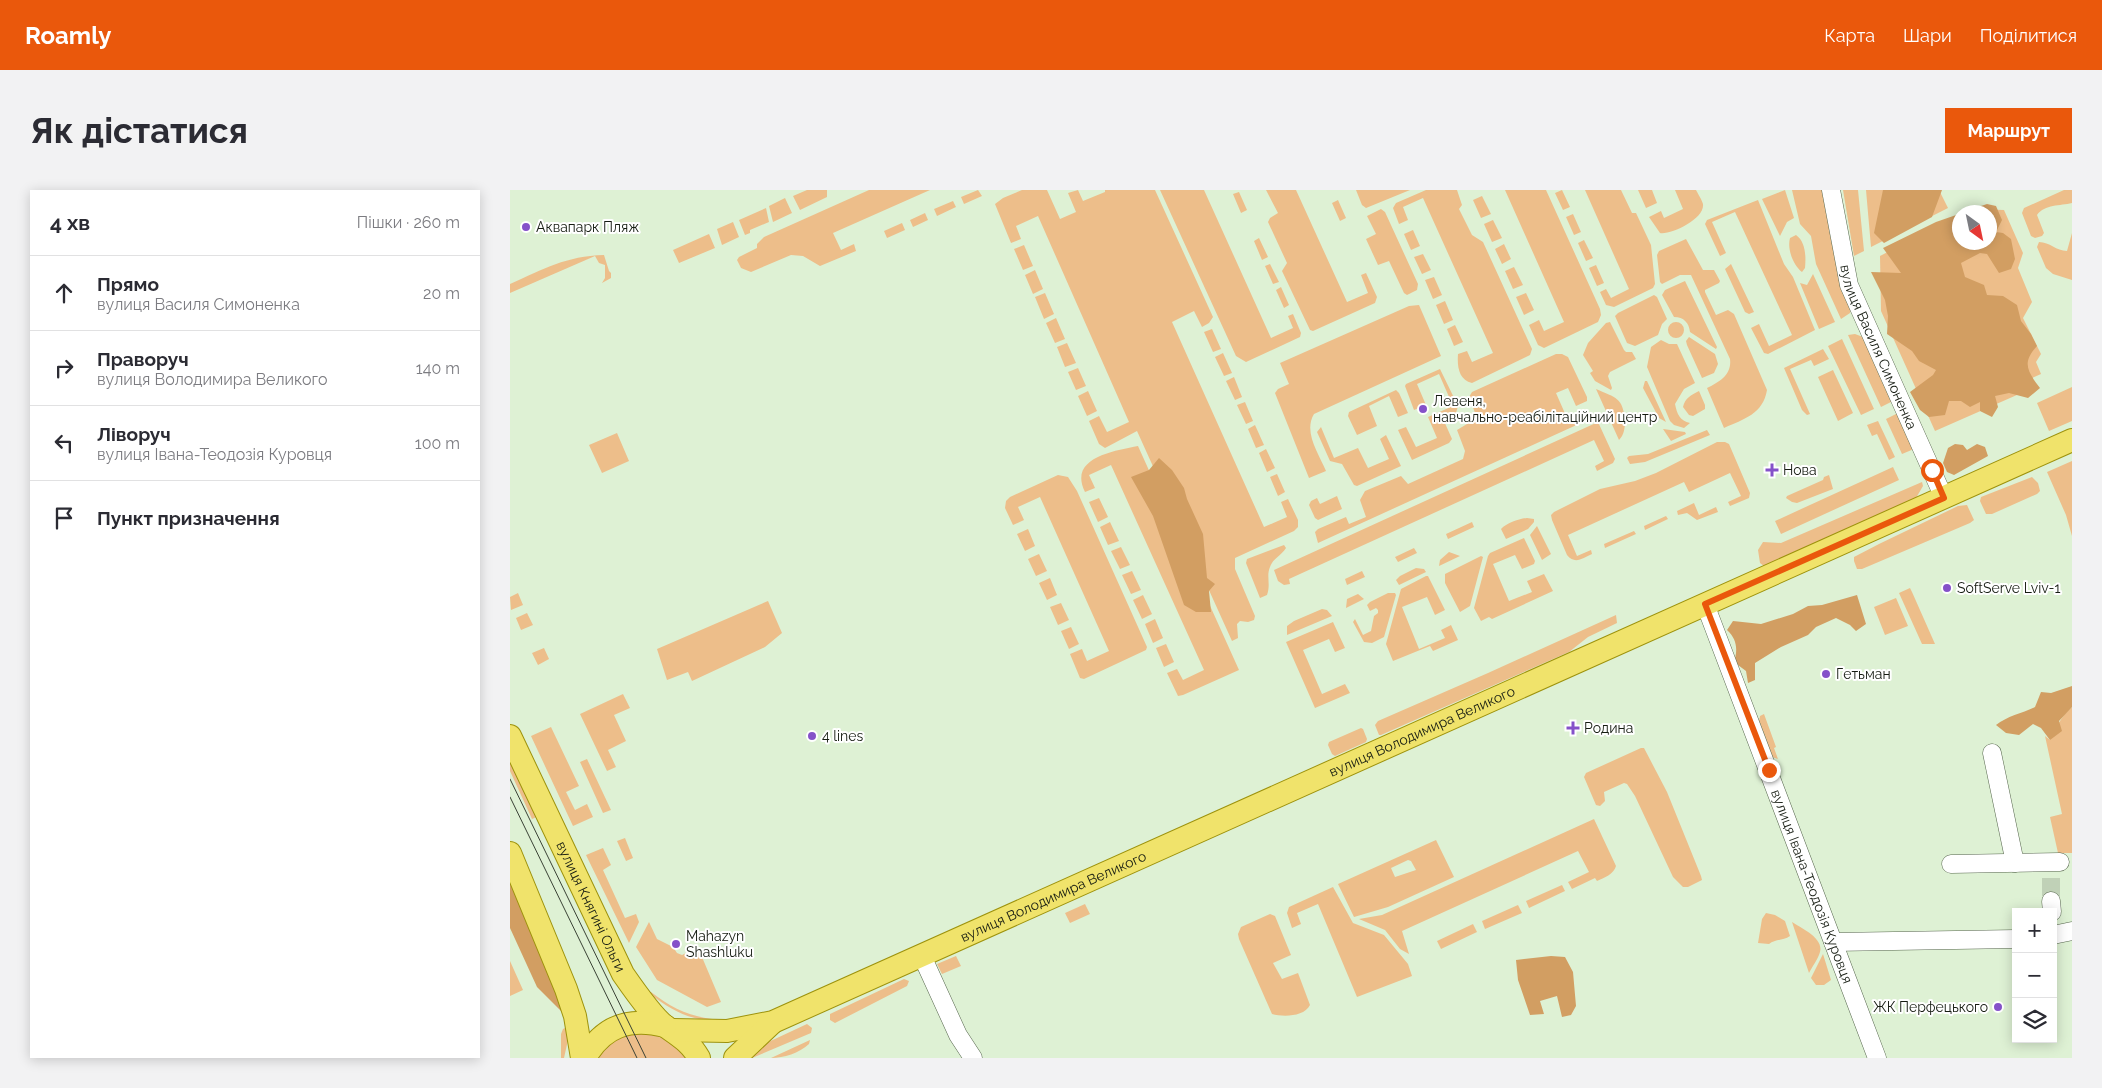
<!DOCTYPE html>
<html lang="uk">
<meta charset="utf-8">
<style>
body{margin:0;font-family:Raleway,sans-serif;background:#f2f2f3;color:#2b2b33}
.controls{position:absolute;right:15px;bottom:15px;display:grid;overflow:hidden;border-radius:0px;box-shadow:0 2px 12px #0003}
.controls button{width:45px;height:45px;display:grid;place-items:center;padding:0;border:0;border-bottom:1px solid #e1e1e2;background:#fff;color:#2b2b33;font:25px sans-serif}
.compass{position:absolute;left:1442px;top:15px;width:45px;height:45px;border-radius:50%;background:#fff;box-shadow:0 2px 12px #0003;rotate:147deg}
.stop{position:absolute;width:15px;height:15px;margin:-11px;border:4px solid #ea580c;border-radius:50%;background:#fff}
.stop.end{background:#ea580c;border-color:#fff;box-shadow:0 1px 5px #0008}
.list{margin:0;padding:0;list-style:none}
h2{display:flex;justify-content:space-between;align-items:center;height:65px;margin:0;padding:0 20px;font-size:21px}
h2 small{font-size:16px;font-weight:400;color:#7c7c81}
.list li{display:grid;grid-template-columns:32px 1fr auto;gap:15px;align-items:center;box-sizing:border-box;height:75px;padding:0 20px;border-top:1px solid #e1e1e2}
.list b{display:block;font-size:19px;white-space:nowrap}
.list p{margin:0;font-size:16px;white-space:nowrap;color:#7c7c81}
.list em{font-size:16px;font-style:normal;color:#7c7c81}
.icon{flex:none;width:28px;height:28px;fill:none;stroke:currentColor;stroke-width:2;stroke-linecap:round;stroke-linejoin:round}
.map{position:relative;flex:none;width:1562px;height:868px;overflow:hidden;border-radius:0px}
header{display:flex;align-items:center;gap:30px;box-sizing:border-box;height:70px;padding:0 25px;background:#ea580c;color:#fff}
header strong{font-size:24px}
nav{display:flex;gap:28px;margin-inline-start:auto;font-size:18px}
.intro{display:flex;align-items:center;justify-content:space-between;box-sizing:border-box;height:120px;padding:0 30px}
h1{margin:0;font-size:35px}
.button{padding:12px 22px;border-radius:0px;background:#ea580c;color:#fff;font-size:18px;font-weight:700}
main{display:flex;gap:30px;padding:0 30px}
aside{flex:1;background:#fff;border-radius:0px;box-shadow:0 2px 12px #0003}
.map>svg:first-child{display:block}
</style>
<header>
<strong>Roamly</strong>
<nav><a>Карта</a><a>Шари</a><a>Поділитися</a></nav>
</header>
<div class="intro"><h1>Як дістатися</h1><a class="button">Маршрут</a></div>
<main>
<aside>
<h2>4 хв<small>Пішки · 260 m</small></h2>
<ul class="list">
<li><svg class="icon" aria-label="ahead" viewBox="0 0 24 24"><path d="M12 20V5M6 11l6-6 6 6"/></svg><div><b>Прямо</b><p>вулиця Василя Симоненка</p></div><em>20 m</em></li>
<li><svg class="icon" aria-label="right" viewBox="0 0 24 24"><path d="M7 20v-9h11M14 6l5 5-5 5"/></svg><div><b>Праворуч</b><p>вулиця Володимира Великого</p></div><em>140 m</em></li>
<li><svg class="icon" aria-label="left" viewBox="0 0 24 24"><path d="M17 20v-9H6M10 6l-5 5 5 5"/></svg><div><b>Ліворуч</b><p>вулиця Івана-Теодозія Куровця</p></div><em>100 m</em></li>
<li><svg class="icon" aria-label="arrive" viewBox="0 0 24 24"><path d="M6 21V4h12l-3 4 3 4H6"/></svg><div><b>Пункт призначення</b></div></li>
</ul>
</aside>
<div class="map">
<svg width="1562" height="868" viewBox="0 0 1562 868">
<rect width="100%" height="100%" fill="#def1d4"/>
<path fill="#edbe8a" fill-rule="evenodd" d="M297 0H317V7L290 20 283 6Z
M359 0H420L323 43 331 60 344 54 346 61 310 76 293 66 281 65 241 82 231 78 227 70 229 67 247 58V54L254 47Z
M468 0 472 6 454 14 451 7Z
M512 0H537L550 29 566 22 558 3 568 0 573 11 595 2V0H645L703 127 699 133 692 137 684 121 662 132 754 337 777 327 771 312 778 309 788 330V337L784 341 725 368V379L745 426 744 430 738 432 730 431 727 434 728 448 722 451 627 241 595 258 589 254 579 231 589 226 597 242 619 232 528 26 506 36 511 49 501 53 485 14 493 8Z
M650 0H694L761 148 783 138 778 126 783 124 791 143 790 147 736 172 726 166Z
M756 0H786L837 112 858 103 851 85 856 83 867 107 865 113 803 141 800 140 772 81 777 73 758 32 760 28 768 23Z
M846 0H900L856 18 852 15Z
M916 0H947L952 15 949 19 962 45 973 52 1022 159 1020 165 962 193C949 190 947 177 948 164L957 161 962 172 983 163 913 8 893 17 898 30 889 34 883 18 886 13Z
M995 0H1036L1090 119 1091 125 1088 132 1034 158 1028 155 1019 135 1029 130 1034 141 1054 132Z
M1052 0 1060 17 1053 20 1045 3Z
M1075 0H1111L1122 23H1126L1141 55 1145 94 1143 98 1104 117 1096 115 1090 102 1096 99 1101 108 1119 99Z
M1128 0H1142L1147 13 1136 18Z
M1165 0H1186C1188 4 1192 10 1193 14 1195 29 1161 45 1150 43L1139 27 1151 21 1154 28 1173 19Z
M1275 0 1284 28 1277 32 1270 46 1252 9Z
M1282 0H1314L1341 119 1340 123 1331 129 1306 74 1301 46 1290 34Z
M1333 0H1348L1354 61 1344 66Z
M1356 0H1429L1438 18 1361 57Z
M1554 0H1562V13C1550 16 1535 14 1527 25L1534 43 1532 46 1525 48 1521 46 1512 23 1514 18Z
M729 2 737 20 731 23 723 4Z
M972 6 981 24 971 28 963 10Z
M275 8 282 23 263 32 259 16Z
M828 10 836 28 830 31 822 13Z
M1248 10 1274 74 1283 87 1305 140 1258 164 1254 163 1241 138 1249 134 1259 156 1282 145 1225 22 1202 32 1216 63 1210 66 1195 34 1197 30Z
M443 11 446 17 427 26 424 19Z
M256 18 259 32 240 40V43L235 45 229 30Z
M871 19 875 22 908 94 907 100 897 105 894 103 879 71 868 75 856 49 866 44 857 26Z
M1462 19 1494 20 1513 63 1508 78 1522 112 1513 128 1531 164 1526 172 1531 184 1520 189 1516 201 1425 241 1371 121 1370 66 1449 25 1450 52H1480V22Z
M415 23 418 30 403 37 400 30Z
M1063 24 1071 42 1064 45 1056 27Z
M983 30 992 48 982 52 974 34Z
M223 32 229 47 212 55 207 39Z
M392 33 395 40 377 48 374 41Z
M903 40 910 56 901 60 894 44Z
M1562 43V90L1543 84 1536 78 1527 57 1529 52C1540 52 1546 61 1557 61Z
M199 44 205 58 169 73 163 60Z
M1286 45C1296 52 1296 67 1295 78L1292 82C1283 75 1277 59 1280 48Z
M749 48 758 67 752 70 744 51Z
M1176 49 1193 80H1204L1210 91 1209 93 1195 100V102L1206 125 1218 120 1224 124 1257 200C1253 224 1234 229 1214 238L1197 198C1209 192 1222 185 1220 169L1181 85H1170L1152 94 1150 92 1147 65 1149 61Z
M1074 50 1083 68 1076 71 1068 53Z
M994 54 1001 69 992 74 985 59Z
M514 55 523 76 513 80 504 59Z
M913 64 921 80 912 84 904 67Z
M94 65 99 81 101 83V88L92 93 95 88V75L89 73 85 66 0 103V94C34 79 56 66 94 65Z
M760 74 769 92 763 94 755 76Z
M1221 74 1244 122 1239 124 1235 122 1215 79Z
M1086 75 1094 93 1087 96 1079 78Z
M1004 77 1013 95 1003 99 995 81Z
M525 80 533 99 523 104 515 85Z
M1303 84 1325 132 1309 139 1290 93 1297 95Z
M924 87 932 105 923 109 915 90Z
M1175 91 1207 157 1206 159 1180 142C1179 133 1174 127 1164 127L1152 105 1155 100Z
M771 97 779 115 774 118 766 100Z
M535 103 544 124 534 129 525 107Z
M1016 103 1024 120 1014 125 1006 107Z
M1144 105 1147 107 1157 129 1152 134 1148 145 1125 156 1117 153 1105 126 1108 123Z
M935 111 943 130 934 134 926 115Z
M909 115 931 166 804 224C793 242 809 264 816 281L799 288 765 203 768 199 779 194 770 173 899 116Z
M546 128 555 149 545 153 536 133Z
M1100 132 1114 160 1116 162H1122L1126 169 1100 182 1098 186 1102 198 1101 200 1085 191 1080 183 1083 181 1073 165 1078 153 1096 133Z
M1158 140a8 8 0 1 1 16 0a8 8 0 1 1-16 0Z
M945 135 953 152 944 156 937 139Z
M702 139 711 159 703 162 694 142Z
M1345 144 1353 147 1383 211 1371 217 1338 145Z
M1179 147 1205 164 1208 174 1204 183 1192 188 1177 155 1176 151Z
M1332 149 1364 219 1351 225 1318 156Z
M1151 150 1159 154H1167L1185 193 1174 199 1165 214C1167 224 1170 231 1180 233L1174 238 1164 235 1160 231 1137 177 1141 157Z
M557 153 566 173 555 177 547 157Z
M1313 159 1319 169 1304 176 1301 170 1280 179 1300 224 1297 225 1292 220 1274 178Z
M713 163 722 183 714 186 705 167Z
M1046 164H1052L1058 167 1077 207V211L1066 216 1058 198 1046 203 1057 228 1061 229 1080 222 1084 227 808 353 805 342 808 339 836 327 839 334 856 327 850 310 855 301 891 286 898 294 953 269 955 261 947 240 967 228 959 207 962 202Z
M568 178 576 196 566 200 558 182Z
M930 179 948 216 946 223 938 226 934 231 942 249 939 253 902 270 888 240 896 237 906 257 927 248 918 227 943 216 929 184 907 194 916 215 904 220 895 196 896 194Z
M1323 180 1343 223 1328 231 1308 187Z
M724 187 732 207 725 210 716 191Z
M1135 191H1137L1156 232 1149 228 1133 198Z
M1562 197V231L1539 241 1527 213Z
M1086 199C1106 208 1113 207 1115 231 1115 238 1114 245 1109 250Z
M886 200 889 203 898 223 888 227 879 206 859 216 867 236 847 245 838 226 839 222Z
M578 201 587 221 577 226 568 206Z
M1189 201 1195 215V219L1183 226 1179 225 1173 217C1175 208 1181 205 1189 201Z
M735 212 743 231 736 234 727 215Z
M1388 223 1404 259 1392 264 1376 229Z
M1368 231 1385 267 1379 270 1367 244 1362 246 1357 235Z
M1088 232 1105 269 1103 273 1087 281 1085 276 1094 271 1084 250 779 389 780 394 774 395 768 391 764 380Z
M745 235 754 255 746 258 738 239Z
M811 237 824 268 848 258 858 278 879 269 870 249 876 245 891 276 847 296 844 295 832 274 820 271 807 242Z
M1153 239 1175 242 1176 244 1161 251Z
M1197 240 1200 245 1135 272 1120 274 1117 268 1119 266 1138 264Z
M107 243 119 271 92 283 79 255Z
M1207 252H1215L1219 254 1240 303 1239 308 1220 316 1218 312 1231 306 1220 283 1179 302 1174 292 1058 345 1067 366 1081 360 1082 364C1073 368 1065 375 1057 365L1042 330 1041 325 1044 322 1090 299 1125 291 1146 283Z
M628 256 729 480 673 505 668 506 657 483 667 479 673 490 694 480 601 275 579 285 585 298 575 302C558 268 603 261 628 256Z
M756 259 765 278 757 282 749 263Z
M1562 271V346L1556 325 1537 282Z
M1383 277 1389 290 1271 344 1265 331Z
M767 284 775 302 768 306 760 287Z
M548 285 558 287 567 301 637 457 636 460 574 489 570 488 560 464 572 459 577 471 599 461 530 307 508 317 514 330 503 335 495 318 496 311 500 307Z
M1319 285 1323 299 1287 313 1282 312 1276 308 1277 306 1313 290 1314 287Z
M1522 287 1528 293 1530 301 1527 304 1482 324H1476L1470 311 1471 307Z
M1412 292 1413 296 1406 308 1255 377 1250 373 1248 360 1253 352 1271 353Z
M827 306 832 319 808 330 805 328 799 315 801 311 807 308 810 314Z
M589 308 598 327 588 332 579 312Z
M1184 313 1189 325 1206 317 1208 322 1187 330 1177 323 1168 325 1167 321Z
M1457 315 1464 330 1460 333 1352 379H1347L1344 371V367L1369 354 1448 316Z
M1156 326 1158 329 1135 340 1134 336Z
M1017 328 1024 329V332L1018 339 996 349 991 339C997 333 1008 329 1017 328Z
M600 332 609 351 598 355 590 337Z
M962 332 964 337 938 349 936 344Z
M1027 336 1041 364 1032 370 1020 345Z
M518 339 525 356 515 361 507 344Z
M1124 341 1126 344 1095 358 1094 354Z
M1014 348 1025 371 1024 374 1012 379 1005 365 983 374 999 411 1022 402 1017 391 1034 384 1043 401 982 429 979 427 971 431 964 418 978 366 980 363Z
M774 355 776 358C771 366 763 368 760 377 756 386 761 394 757 405L750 408 736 373 737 369Z
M611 357 620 375 610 379 601 361Z
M904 358 907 363 888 372 885 367Z
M939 362 950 366 929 376 930 370Z
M529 364 537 381 526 386 518 369Z
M971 366 973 367 960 416 950 422 935 393V384Z
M906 378 914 379 916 382 889 395 886 390 890 386Z
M622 381 631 400 621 404 612 385Z
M852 381 855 387 837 395 835 389Z
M916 386H918L935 420 925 425 917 407 892 417 909 459 935 448 931 440 941 435 948 450 923 461 920 456 883 471 876 454 891 399Z
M540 388 547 405 537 410 529 393Z
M1400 398 1402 402 1425 454H1412L1389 403Z
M8 403 13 415 1 420 0 407Z
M878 403H885L886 405 874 447 862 453 854 452 843 432 845 429 853 445 861 441 864 426 868 423V420L866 418 860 421 857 415 860 412Z
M848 404 854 409 836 418 837 409Z
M633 405 642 424 632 429 623 410Z
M1386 408 1398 436 1375 445 1364 417Z
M258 411 272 443 255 457 182 491 178 482 157 490 147 459Z
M551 413 559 430 548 435 540 417Z
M812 419 817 420 822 426 777 445V436L784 431Z
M17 423 23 435 11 440 6 428Z
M1106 425 1107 433 1078 447 1059 462 871 545H869L865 535 868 531 978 483Z
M645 429 653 448 643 453 635 434Z
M823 432 835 458 825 462 819 449 793 460 812 504 835 494 840 503 805 518 776 452Z
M561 437 569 454 559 459 551 441Z
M656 454 664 472 654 477 646 458Z
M34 458 39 469 28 475 22 463Z
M113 504 120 518 104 525 116 551 98 560 106 577 97 581 70 524Z
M1562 517V663H1548L1540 627 1552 624 1535 546 1540 550C1546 538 1551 526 1562 517Z
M1254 524 1266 557 1264 558 1268 569 1262 567 1249 531 1250 526Z
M41 537 69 596 56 602 65 620 77 614 83 627 63 636 21 546Z
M851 538 853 539 857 549 856 552 825 566 822 564 818 555 819 552Z
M1131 558H1134L1157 602 1191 686 1192 690 1178 697H1173L1163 687 1125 606 1117 594 1114 593 1094 602 1095 611 1090 616 1086 615 1074 587 1076 583Z
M0 564 29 626 22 629 0 581Z
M77 569 101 620 93 623 70 572Z
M1084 629 1106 676C1104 684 1094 688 1087 691L1085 688 1062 699 1058 692 1079 682 1068 661 892 741 899 764 890 759 875 740 849 729 872 725Z
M115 648 123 668 116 671 107 651Z
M926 650 944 687 878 717 844 727 828 694ZM898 670 901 671 906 680 885 687 881 678Z
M93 658 101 675 93 680 115 728 126 724 129 732 119 753 76 665Z
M1052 695 1055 701 1019 718 1016 711Z
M823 697 843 733 874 745 898 774 902 786 847 807 808 714 787 723 791 734 782 738 777 723 779 717Z
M575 714 580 724 560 733 555 723Z
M1008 715 1012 723 975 739 972 731Z
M1256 723 1265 725 1275 731 1280 746C1273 751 1265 749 1259 754L1248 753 1252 729Z
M760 724 765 726 781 765 763 773 772 789 788 783 800 815C794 827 773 827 762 824L729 749 728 744 731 737Z
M139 732 147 749 163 757 167 763 172 765 178 762 189 760 211 812 197 817 147 790 126 757Z
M1282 732C1291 738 1314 748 1310 762 1308 769 1302 777 1299 783Z
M963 734 967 742 931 759 927 751Z
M1313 764 1321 790 1314 795H1306L1301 788Z
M446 766 451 776 432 784 427 774Z
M0 771 13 800 0 806Z
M394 789 399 791 397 796 325 833 320 830V824Z
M141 802C160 817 178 826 202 829L203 831C177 829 159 819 139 803Z
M297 834 302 838 301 843 242 868 241 864 252 855Z
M57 837 58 850 54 868H51V844L53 839Z
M150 841 179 868H81L97 848Z
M300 850 299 854C289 863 274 868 261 868Z"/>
<path fill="#d29e62" d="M1373 0H1432L1422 27 1374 53 1364 43Z
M1477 14 1486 16 1492 30 1486 42 1493 43 1501 49 1505 69 1501 79 1489 83 1477 64 1470 63 1451 73 1455 87 1474 95 1477 105 1493 106 1507 115 1511 131 1521 144 1527 156C1511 173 1518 182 1530 198L1518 208 1499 203 1485 206 1488 217 1482 227 1470 221V212L1460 217 1451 211H1439L1435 225 1419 227 1410 220 1400 202 1423 185 1426 180 1409 171 1402 161 1377 144 1378 126 1375 110 1361 82 1391 83 1373 58 1426 32 1449 24 1450 52H1480V22H1453Z
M1445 254 1453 255 1457 260 1467 254 1475 257 1478 266 1444 285 1437 282 1433 273 1438 258Z
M649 268 662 280 674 298 677 309 693 344 697 388 705 394 699 401 701 422H686L674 415 643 326 621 287 639 280Z
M1347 405 1356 434 1346 441 1340 435 1326 428 1306 437 1298 445 1271 457 1245 473V490L1238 493 1236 481 1224 472C1228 460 1227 449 1217 440L1223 431 1251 434 1283 424 1298 416 1312 415Z
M1562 496V517L1549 531 1552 541 1540 550 1531 538 1523 534 1509 545 1496 543 1486 535C1497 526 1513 523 1525 517L1531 502 1541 503Z
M0 690 3 700 9 708 53 820 51 821 27 797 0 738Z
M1041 766 1055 767 1063 782 1066 816 1061 825 1052 827 1047 806 1030 811 1034 824 1020 825 1008 790 1006 770Z"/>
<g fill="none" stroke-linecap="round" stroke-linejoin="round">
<path stroke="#c0d1b7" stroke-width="18" stroke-dasharray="18 9" stroke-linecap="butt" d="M1541 688V711"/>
<g stroke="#57674e" stroke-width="19">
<g id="minor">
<path id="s1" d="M1321 0 1339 95 1434 308"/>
<path id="s2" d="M1195 414 1367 868"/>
<path d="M1482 563 1505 673"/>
<path d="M1441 674 1550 672"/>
<path d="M1541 711 1542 722"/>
<path d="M1543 745 1562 741"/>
<path d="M1323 752 1506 749"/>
<path d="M412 766 448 845 463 868"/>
</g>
</g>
<g stroke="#9d920c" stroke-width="24">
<g id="major">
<path id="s3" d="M0 546 113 784C122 797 143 827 155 836 169 846 180 852 189 868"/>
<path d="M0 663 56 799 65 826 72 868"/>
<path id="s4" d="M163 840 217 841 263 832 1562 250"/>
<path d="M75 868C93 836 120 827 155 836"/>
<path d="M225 868 262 833"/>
</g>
</g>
<use href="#minor" stroke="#fff" stroke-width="18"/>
<use href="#major" stroke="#f0e36b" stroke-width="22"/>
<path stroke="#3a4235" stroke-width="1" d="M0 589 136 868
M0 607 127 868"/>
</g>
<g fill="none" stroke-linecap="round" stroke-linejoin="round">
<path stroke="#ea580c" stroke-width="6" d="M1259 580 1195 414 1434 308 1422 280"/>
</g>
<g fill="#8551c9" stroke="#fff" stroke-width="2">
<circle cx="16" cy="37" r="5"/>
<circle cx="913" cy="219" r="5"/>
<path d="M1259.5 272.5h5v5h5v5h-5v5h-5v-5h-5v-5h5z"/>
<circle cx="1437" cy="398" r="5"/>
<circle cx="1316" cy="484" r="5"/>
<path d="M1060.5 530.5h5v5h5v5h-5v5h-5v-5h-5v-5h5z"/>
<circle cx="302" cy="546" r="5"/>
<circle cx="166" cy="754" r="5"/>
<circle cx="1488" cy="817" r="5"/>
</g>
<g text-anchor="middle" stroke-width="4" stroke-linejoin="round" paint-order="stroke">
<g font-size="14" fill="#161c12" stroke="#fff" text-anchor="start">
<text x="26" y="42">Аквапарк Пляж</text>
<text x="923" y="216">Левеня,<tspan x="923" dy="16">навчально-реабілітаційний центр</tspan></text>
<text x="1273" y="285">Нова</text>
<text x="1447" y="403">SoftServe Lviv-1</text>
<text x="1326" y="489">Гетьман</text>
<text x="1074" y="543">Родина</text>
<text x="312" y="551">4 lines</text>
<text x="176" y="751">Mahazyn<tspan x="176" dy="16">Shashluku</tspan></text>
<text x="1478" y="822" text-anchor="end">ЖК Перфецького</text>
</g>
<g font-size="14" fill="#161c12" stroke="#fff">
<text dy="5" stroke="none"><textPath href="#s1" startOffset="165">вулиця Василя Симоненка</textPath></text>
<text dy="5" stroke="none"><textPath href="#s4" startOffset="812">вулиця Володимира Великого</textPath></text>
<text dy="5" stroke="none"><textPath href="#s2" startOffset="302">вулиця Івана-Теодозія Куровця</textPath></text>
<text dy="5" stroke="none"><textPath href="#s4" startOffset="408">вулиця Володимира Великого</textPath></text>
<text dy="5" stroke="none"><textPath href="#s3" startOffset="189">вулиця Княгині Ольги</textPath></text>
</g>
</g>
</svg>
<div class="controls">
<button>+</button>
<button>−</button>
<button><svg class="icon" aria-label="layers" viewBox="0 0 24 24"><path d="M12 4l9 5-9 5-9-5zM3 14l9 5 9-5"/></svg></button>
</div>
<svg class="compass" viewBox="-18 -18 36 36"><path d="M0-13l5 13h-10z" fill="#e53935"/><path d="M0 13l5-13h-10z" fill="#7c7c81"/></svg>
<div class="stop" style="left:1422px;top:280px"></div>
<div class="stop end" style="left:1259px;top:580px"></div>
</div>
</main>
